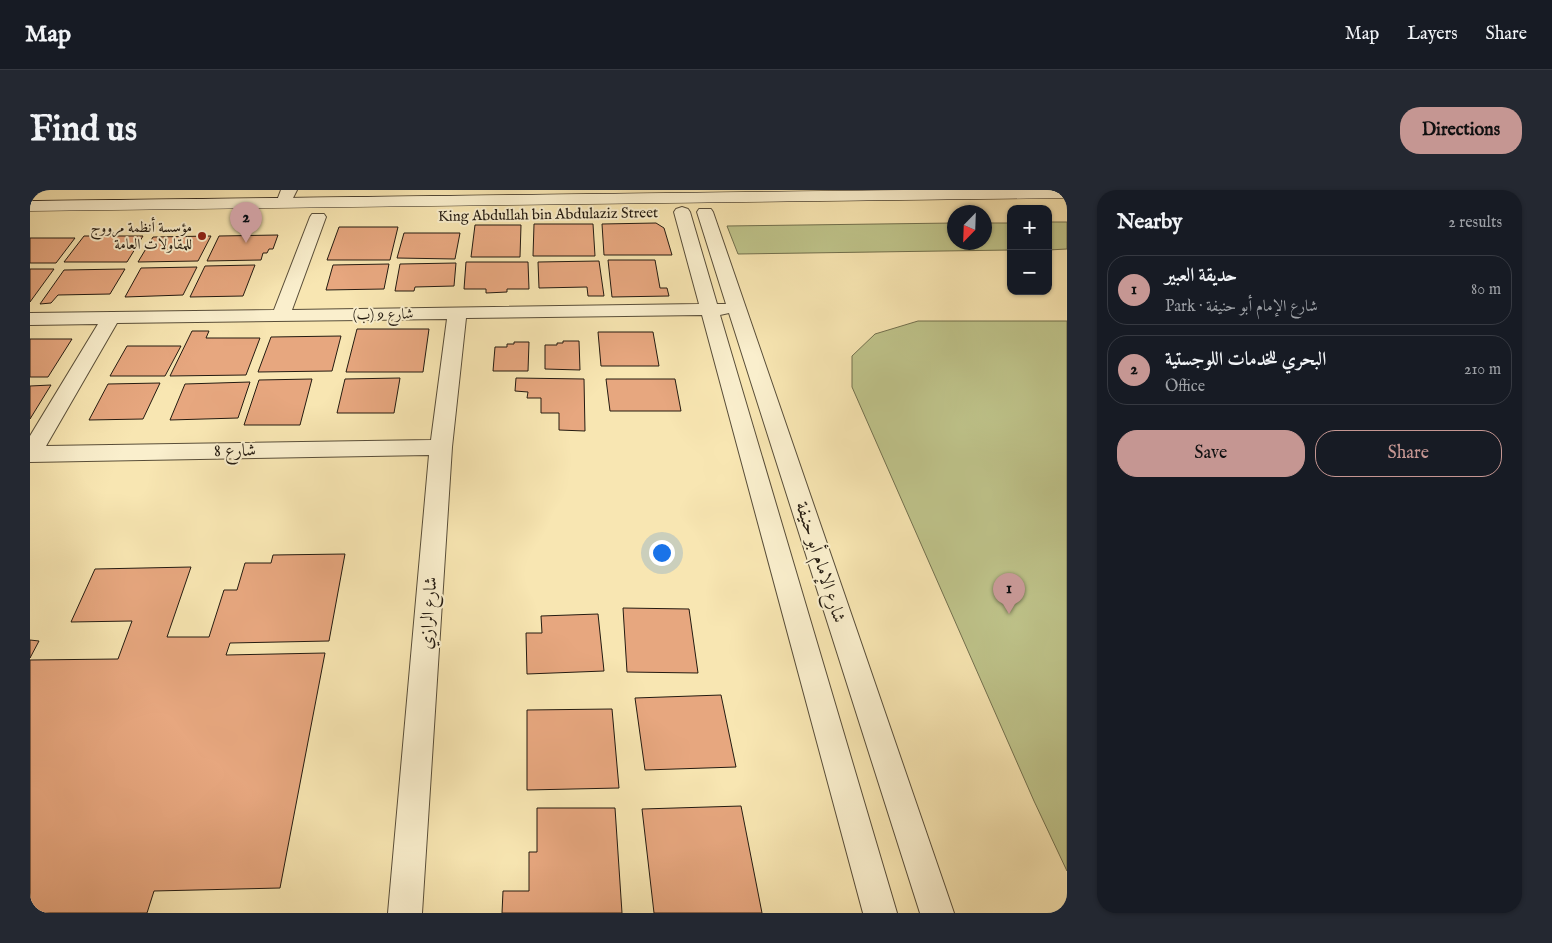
<!DOCTYPE html>
<meta charset="utf-8">
<style>
body{margin:0;font-family:"IM FELL English",Amiri,serif;background:#242831;color:#f1f3f6}
.controls{position:absolute;right:15px;top:15px;display:grid;overflow:hidden;border-radius:10px;box-shadow:0 1px 4px #0004}
.controls button{width:45px;height:45px;display:grid;place-items:center;padding:0;border:0;border-bottom:1px solid #363941;background:#171b24;color:#f1f3f6;font:25px sans-serif}
.compass{position:absolute;left:917px;top:15px;width:45px;height:45px;border-radius:50%;background:#171b24;box-shadow:0 1px 4px #0004;rotate:203deg}
.you{position:absolute;left:631px;top:362px;width:18px;height:18px;margin:-12px;border:4px solid #fff;border-radius:50%;background:#1a73e8;box-shadow:0 0 0 8px #1a73e833}
.badge{display:grid;place-items:center;width:32px;height:32px;border-radius:50%;background:#c59692;color:#111;font-size:16px;font-weight:700}
.pin{position:absolute;translate:-50% -41px;filter:drop-shadow(0 1px 2px #0008)}
.pin::after{content:'';position:absolute;top:26px;width:18px;height:15px;background:inherit;clip-path:polygon(0 0,100% 0,50% 100%)}
.list{margin:0;padding:0;list-style:none}
h2{display:flex;justify-content:space-between;align-items:center;height:65px;margin:0;padding:0 20px;font-size:21px}
h2 small{font-size:16px;font-weight:400;color:#9ea1a6}
.list li{display:grid;grid-template-columns:32px 1fr auto;gap:15px;align-items:center;box-sizing:border-box;height:70px;margin:0 10px 10px;padding:0 10px;border:1px solid #363941;border-radius:20px}
.list b{display:block;font-size:19px;white-space:nowrap}
.list p{margin:0;font-size:16px;white-space:nowrap;color:#9ea1a6}
.list em{font-size:16px;font-style:normal;color:#9ea1a6}
.actions{display:flex;gap:10px;padding:15px 20px}
.actions a{flex:1;padding:11px 0;border:1px solid #c59692;border-radius:20px;text-align:center;font-size:18px;color:#c59692}
.actions .main{background:#c59692;color:#111}
.map{position:relative;flex:none;width:1037px;height:723px;overflow:hidden;border-radius:20px}
header{display:flex;align-items:center;gap:30px;box-sizing:border-box;height:70px;padding:0 25px;background:#171b24;border-bottom:1px solid #363941}
header strong{font-size:24px}
nav{display:flex;gap:28px;margin-inline-start:auto;font-size:18px}
.intro{display:flex;align-items:center;justify-content:space-between;box-sizing:border-box;height:120px;padding:0 30px}
h1{margin:0;font-size:35px}
.button{padding:12px 22px;border-radius:20px;background:#c59692;color:#111;font-size:18px;font-weight:700}
main{display:flex;gap:30px;padding:0 30px}
aside{flex:1;background:#171b24;border-radius:20px;box-shadow:0 1px 4px #0004}
.map>svg:first-child{display:block}
</style>
<header>
<strong>Map</strong>
<nav><a>Map</a><a>Layers</a><a>Share</a></nav>
</header>
<div class="intro"><h1>Find us</h1><a class="button">Directions</a></div>
<main>
<div class="map">
<svg width="1037" height="723" viewBox="0 0 1037 723">
<rect width="100%" height="100%" fill="#f8e6b2"/>
<filter id="stains"><feTurbulence type="fractalNoise" baseFrequency=".004" numOctaves="4"/><feColorMatrix values="0 0 0 0 .2 0 0 0 0 .09 0 0 0 0 .02 0 0 0 .5 -.17"/></filter>
<radialGradient id="worn" r=".72"><stop offset=".6" stop-color="#630" stop-opacity="0"/><stop offset="1" stop-color="#630" stop-opacity=".3"/></radialGradient>
<path fill="#bfc48b" stroke="#72704e" d="M1018 32H1037V59L1018 60Z
M924 33V52H954L955 33H981V60L708 64 697 36Z
M888 131H1037V681L1004 611 822 197V166L845 144Z"/>
<path fill="#e7a77f" stroke="#241b11" d="M626 33 634 38 642 65H574L572 34Z
M504 34H563L565 66H503Z
M445 35H491L490 67H441Z
M309 37H368L360 70H297Z
M374 43H430L425 69 367 68Z
M248 45 243 59H239L237 63H233L231 70 177 71 189 46Z
M54 46H113L97 72H34Z
M181 46 168 71 108 72 123 47Z
M0 48H45L26 73H0Z
M578 70H625L630 98H637L639 106 582 107Z
M569 71 574 106H558L557 97 509 98 508 72Z
M436 72H498L499 99H477V102L456 103V99H434Z
M426 73 424 96 385 97 384 101H365L370 74Z
M359 74 354 99 296 100 303 75Z
M225 75 213 106 160 107 175 76Z
M167 77 153 105 95 107 111 78Z
M0 79H24L0 112Z
M95 79 80 104 28 105 21 113 10 114 34 80Z
M327 139H399L393 182H316Z
M162 141H179L176 148H230L216 185 140 186Z
M568 142H623L629 176H571Z
M311 146 302 181 228 182 241 147Z
M0 149H42L18 187H0Z
M533 151H549L550 180 515 179V155H527V153H533Z
M484 152H499L498 181H463L465 157H477V154H484Z
M97 156H151L135 186H80Z
M370 188 364 223H307L315 189Z
M486 188 554 189 555 241 529 240V223H511V208H497L498 202 485 201Z
M282 189 270 235H214L229 190Z
M576 189H645L651 221H580Z
M220 192 208 228 140 230 155 194Z
M130 193 113 229 59 230 78 194Z
M21 195 0 229V196Z
M315 364 299 451 200 453 196 465 295 463 250 698 124 701 117 723H0V470L88 469 102 431 41 432 65 379 161 377 137 447H179L194 400H207L215 373H241L243 365Z
M593 418 659 419 668 483 597 482Z
M568 424 574 481 497 484 496 443H512L511 426Z
M0 450 9 451 0 468Z
M691 505 706 577 615 580 605 508Z
M582 519 589 598 497 600V520Z
M711 616 732 723H624L612 619Z
M507 618H585L592 723H472L473 701H499V662H507Z"/>
<g fill="none" stroke-linecap="round" stroke-linejoin="round">
<g stroke="#594e39" stroke-width="2">
<path id="street" d="M251 0H267L259 16H249L246 13Z
M652 17 658 19 660 22 687 114H696L667 22 669 19H681L683 22 924 723H890L699 123 690 125 867 723H833L672 125 436 128 422 257 392 723H358L399 265 0 272V246L68 134 0 135V123L244 120 280 27 282 24H294L296 27 262 120 669 114 644 22 646 19ZM417 129 401 250 16 256 87 133Z"/>
</g>
<g stroke="#241b11" stroke-width="1">
<path id="secondary" d="M874 0H1037V8L0 21V11Z"/>
</g>
<use href="#street" fill="#faefcd" fill-rule="evenodd"/>
<use href="#secondary" fill="#faefcd" fill-rule="evenodd"/>
</g>
<circle fill="#8f2418" stroke="#faefcd" stroke-width="2" cx="172" cy="46" r="5"/>
<g text-anchor="middle" stroke-width="4" stroke-linejoin="round" paint-order="stroke">
<g font-size="15" fill="#241b11" stroke="#faefcd">
<text transform="translate(518 24) rotate(-1)" y="5">King Abdullah bin Abdulaziz Street</text>
<text transform="translate(353 124) rotate(-1)" y="5">شارع 9 (ب)</text>
</g>
<g font-size="15" fill="#241b11" stroke="#faefcd" text-anchor="end">
<text x="162" y="42">مؤسسة أنظمة مرووج<tspan x="162" dy="17">للمقاولات العامة</tspan></text>
</g>
<g font-size="18" fill="#241b11" stroke="#faefcd">
<text transform="translate(205 260) rotate(-1)" y="6">شارع 8</text>
<text transform="translate(791 372) rotate(72)" y="6">شارع الإمام أبو حنيفة</text>
<text transform="translate(398 423) rotate(-86)" y="6">شارع الرازي</text>
</g>
</g>
<rect width="100%" height="100%" filter="url(#stains)"/>
<rect width="100%" height="100%" fill="url(#worn)"/>
</svg>
<div class="controls">
<button>+</button>
<button>−</button>
</div>
<svg class="compass" viewBox="-18 -18 36 36"><path d="M0-13l5 13h-10z" fill="#e53935"/><path d="M0 13l5-13h-10z" fill="#9ea1a6"/></svg>
<div class="you"></div>
<div class="pin badge" style="left:979px;top:424px">1</div>
<div class="pin badge" style="left:216px;top:53px">2</div>
</div>
<aside>
<h2>Nearby<small>2 results</small></h2>
<ul class="list">
<li><span class="badge">1</span><div><b>حديقة العبير</b><p>Park · شارع الإمام أبو حنيفة</p></div><em>80 m</em></li>
<li><span class="badge">2</span><div><b>البحري للخدمات اللوجستية</b><p>Office</p></div><em>210 m</em></li>
</ul>
<div class="actions"><a class="main">Save</a><a>Share</a></div>
</aside>
</main>
